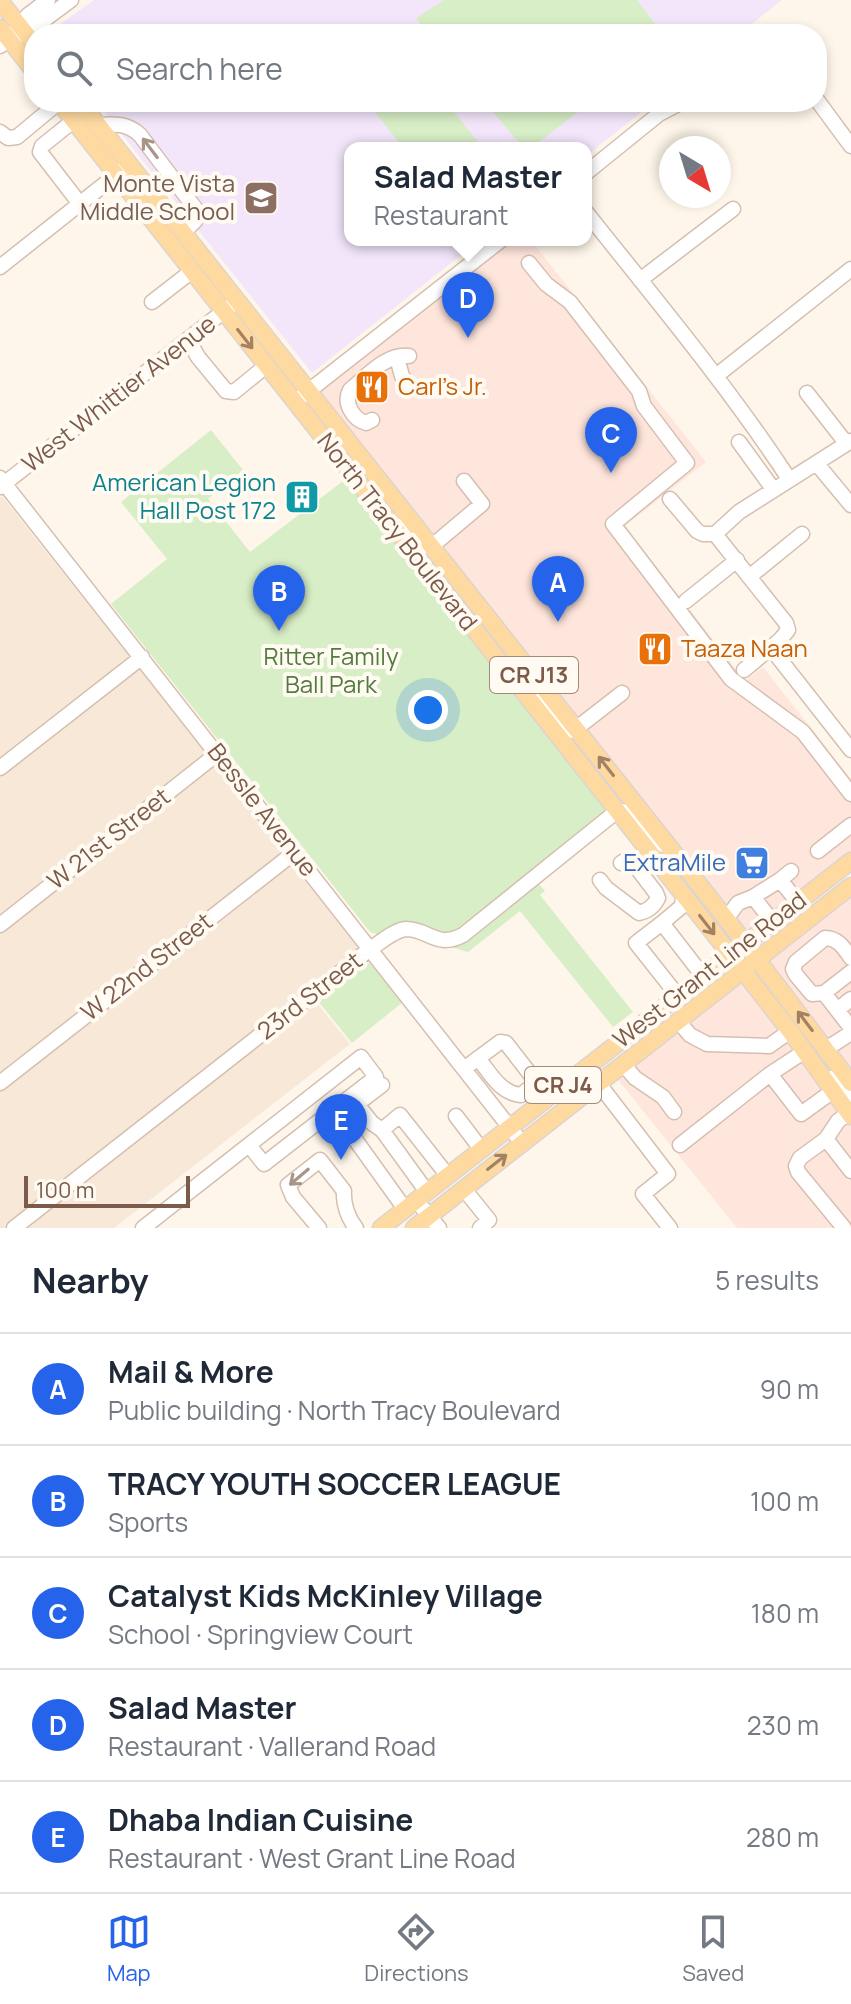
<!DOCTYPE html>
<meta charset="utf-8">
<style>
body{margin:0;font-family:Manrope,sans-serif;background:#f6f6f7;color:#1f2937}
.compass{position:absolute;left:659px;top:136px;width:72px;height:72px;border-radius:50%;background:#fff;box-shadow:0 4px 12px #0003;rotate:142deg}
.scale{position:absolute;left:24px;bottom:20px;width:166px;box-sizing:border-box;padding-left:8px;border:4px solid #7c5b4a;border-top:0;font-size:22px;line-height:28px;white-space:nowrap;color:#7c5b4a;-webkit-text-stroke:6px #fffaf2;paint-order:stroke}
.you{position:absolute;left:428px;top:710px;width:28px;height:28px;margin:-20px;border:6px solid #fff;border-radius:50%;background:#1a73e8;box-shadow:0 0 0 12px #1a73e833}
.badge{display:grid;place-items:center;width:52px;height:52px;border-radius:50%;background:#2563eb;color:#fff;font-size:26px;font-weight:700}
.pin{position:absolute;translate:-50% -66px;filter:drop-shadow(0 2px 4px #0008)}
.pin::after{content:'';position:absolute;top:42px;width:28px;height:24px;background:inherit;clip-path:polygon(0 0,100% 0,50% 100%)}
.popup{position:absolute;left:344px;top:142px;width:248px;height:104px;box-sizing:border-box;display:grid;place-content:center;border-radius:16px;background:#fff;filter:drop-shadow(0 2px 6px #0005);font-size:26px;white-space:nowrap;color:#747a83}
.popup b{font-size:30px;color:#1f2937}
.popup::after{content:'';position:absolute;left:50%;top:100%;margin-left:-16px;border:16px solid transparent;border-top-color:#fff}
.list{margin:0;padding:0;list-style:none}
h2{display:flex;justify-content:space-between;align-items:center;height:104px;margin:0;padding:0 32px;font-size:34px}
h2 small{font-size:26px;font-weight:400;color:#747a83}
.list li{display:grid;grid-template-columns:52px 1fr auto;gap:24px;align-items:center;box-sizing:border-box;height:112px;padding:0 32px;border-top:2px solid #e0e1e3}
.list b{display:block;font-size:30px;white-space:nowrap}
.list p{margin:0;font-size:26px;white-space:nowrap;color:#747a83}
.list em{font-size:26px;font-style:normal;color:#747a83}
.icon{flex:none;width:44px;height:44px;fill:none;stroke:currentColor;stroke-width:2;stroke-linecap:round;stroke-linejoin:round}
.map{position:relative;flex:none;width:851px;height:1228px;overflow:hidden}
.search{position:absolute;background:#fff;box-shadow:0 4px 12px #0003;left:24px;right:24px;top:24px;height:88px;display:flex;align-items:center;gap:20px;box-sizing:border-box;padding:0 28px;border-radius:32px;color:#747a83;font-size:30px}
.sheet{height:664px;background:#fff}
nav{display:flex;justify-content:space-around;align-items:center;box-sizing:border-box;height:112px;border-top:2px solid #e0e1e3;background:#fff;font-size:22px;color:#747a83}
nav a{display:grid;justify-items:center;gap:4px}
nav .on{color:#2563eb}
.map>svg:first-child{display:block}
</style>
<div class="map">
<svg width="851" height="1228" viewBox="0 0 851 1228">
<rect width="100%" height="100%" fill="#fef6ea"/>
<path fill="#f7e8d7" d="M2 496 367 956 313 998 350 1044 114 1228H0V498Z"/>
<path fill="#ffe6dd" d="M507 240H531L706 462 625 526 745 681 763 667 851 779V855L748 934 317 391Z
M851 891V1075L764 960Z
M744 978 851 1121V1228H737L615 1076Z"/>
<path fill="#f3e6fb" d="M94 0H782L739 34H46Z
M96 102H654L586 156V148H350V240H480L312 373Z"/>
<path fill="#d7eec6" d="M444 0H637L663 34H429L416 18Z
M372 102H446L482 147 403 148 369 104Z
M485 102H591L531 148H523Z
M211 430 243 470 208 499 250 552 347 478 604 806V813L536 881 545 891 540 895 633 1012 613 1027 520 911 468 952 412 936 380 935 370 932 111 604 167 559 121 502Z
M370 963 403 1002 352 1043 318 1001 365 964Z"/>
<g fill="none" stroke-linecap="round" stroke-linejoin="round">
<g stroke="#d5bfb0" stroke-width="17">
<path id="minor" d="M16 36 36 26 71 0
M0 46 9 39 28 15 48 0
M817 100 851 146
M73 121 42 146 40 152 80 204
M98 125C115 124 127 123 140 135L198 212 195 221 183 233
M0 132 8 138 17 137 59 102
M586 173 659 114 682 102
M586 212C656 300 728 386 789 479
M529 263 546 284 570 302 639 391 644 406 687 463 613 524 731 679 803 732 851 794
M0 267 125 168
M640 280 733 209
M152 302 192 271
M188 339 198 357 226 391 234 392 266 366
M399 365 402 376 411 389
M716 376 851 269
M807 393 846 443
M301 397 501 240
M372 420 366 423C353 419 343 403 350 390 366 377 386 353 409 356
M739 442 773 489
M817 464 851 505
M0 478 522 1143
M0 487 233 304
M670 499 697 531 703 534H715
M402 525C410 534 418 548 432 546L482 504 464 481
M715 534 786 623 788 630 780 640 744 670
M715 534 739 512 851 441
M749 577 802 534
M686 601 737 560
M778 657 851 750
M533 691 563 727 573 731 622 693
M0 768 142 657
M818 851 851 825
M791 871 780 880 798 902
M600 880 606 888 639 913C648 911 654 906 658 898L656 893 631 860H626L621 863
M684 897 681 907 662 923 703 976
M726 919 738 903 753 897
M773 922 753 897 780 880
M662 923 636 943 678 996
M0 925 217 754
M851 972 824 993 851 1028
M824 993 812 994 796 975 793 969 796 962 825 938C838 938 844 948 851 958
M837 1010 851 999
M679 1022 690 1035 707 1044 769 1046 790 1031
M826 1049 851 1033
M478 1058C490 1073 500 1093 521 1095L537 1082
M624 1065 635 1078 663 1097 674 1112
M586 1067 668 1174 643 1194 670 1228
M465 1068 500 1042 506 1043 548 1097
M770 1074 801 1114 833 1091
M831 1078 851 1102
M0 1083 295 852
M382 1085 357 1104 372 1123 382 1130
M334 1110 405 1209
M456 1116 481 1149
M826 1139 838 1121 849 1113
M680 1145 770 1074 805 1051
M464 1189 489 1220 480 1228
M427 1192 382 1130 400 1115 448 1176
M416 1200 439 1228
M14 1228 370 949C380 943 394 930 406 929 429 929 436 949 463 935L617 811C638 809 640 833 656 842 660 844 664 845 668 846
M143 1228 361 1057 376 1077 264 1164 249 1145
M319 1228 293 1197 288 1185 320 1160 344 1191C343 1204 348 1218 356 1228
M844 1228 798 1172 796 1166 800 1158 826 1139 851 1171"/>
</g>
<g stroke="#ddd4d0" stroke-width="19">
<path id="major" d="M0 1 34 44
M0 28 34 71
M59 102 723 945 790 1031 851 1116
M80 102 735 930 851 1083
M381 1228 851 861
M414 1228 851 886"/>
</g>
<use href="#minor" stroke="#fff" stroke-width="14"/>
<use href="#major" stroke="#ffdaa0" stroke-width="16"/>
</g>
<defs><path id="oneway-shaft" d="M-6 0H5M1.5-3L5.5 0L1.5 3" fill="none" stroke-width="1.6" stroke-linecap="round" stroke-linejoin="round" transform="scale(2)"/></defs>
<g stroke="#aa9489">
<use href="#oneway-shaft" transform="translate(150 148) rotate(-127)"/>
<use href="#oneway-shaft" transform="translate(299 1177) rotate(140)"/>
</g>
<g stroke="#a38164">
<use href="#oneway-shaft" transform="translate(245 339) rotate(52)"/>
<use href="#oneway-shaft" transform="translate(606 766) rotate(-128)"/>
<use href="#oneway-shaft" transform="translate(707 925) rotate(52)"/>
<use href="#oneway-shaft" transform="translate(805 1021) rotate(-127)"/>
<use href="#oneway-shaft" transform="translate(497 1162) rotate(-38)"/>
</g>
<defs>
<g id="school-square" transform="scale(1.8)"><rect x="-9" y="-9" width="18" height="18" rx="4" fill="#8d6e63" stroke="#fffaf2"/><path d="M0-5L7-2L0 1L-7-2ZM-4 1L0 2.5L4 1V4Q0 6-4 4Z" fill="#fff"/></g>
<g id="restaurant-square" transform="scale(1.8)"><rect x="-9" y="-9" width="18" height="18" rx="4" fill="#e8710a" stroke="#fffaf2"/><path d="M-5-6h1v4h1v-4h1v4h1v-4h1v5L-1.5 .5V6h-2V.5L-5-1ZM5-6V6H3V1.5H1.5Q1.5-4 5-6Z" fill="#fff"/></g>
<g id="building-square" transform="scale(1.8)"><rect x="-9" y="-9" width="18" height="18" rx="4" fill="#0f9aa8" stroke="#fffaf2"/><path d="M-4-6H4V6H1V3H-1V6H-4ZM-2.5-4.3h1.7v1.8h-1.7ZM.8-4.3h1.7v1.8H.8ZM-2.5-1h1.7V.8h-1.7ZM.8-1h1.7V.8H.8Z" fill="#fff"/></g>
<g id="supermarket-square" transform="scale(1.8)"><rect x="-9" y="-9" width="18" height="18" rx="4" fill="#3f7fe0" stroke="#fffaf2"/><path d="M-6-5.5h2.5l.6 2H6L4.5 2H-2.5L-4.4-4H-6ZM-1.5 3.2a1.3 1.3 0 1 0 .1 0ZM3 3.2a1.3 1.3 0 1 0 .1 0Z" fill="#fff"/></g>
</defs>
<g fill-rule="evenodd">
<use href="#school-square" x="261" y="198"/>
<use href="#restaurant-square" x="372" y="387"/>
<use href="#building-square" x="302" y="497"/>
<use href="#restaurant-square" x="655" y="649"/>
<use href="#supermarket-square" x="752" y="863"/>
</g>
<g text-anchor="middle" stroke-width="8" stroke-linejoin="round" paint-order="stroke">
<g fill="#fffaf2" stroke="#a38b7c" stroke-width="2">
<rect x="490" y="657" width="88" height="36" rx="6"/>
<rect x="525" y="1067" width="76" height="36" rx="6"/>
</g>
<g font-size="22" font-weight="bold" fill="#7c5b4a">
<text x="534" y="683">CR J13</text>
<text x="563" y="1093">CR J4</text>
</g>
<g font-size="24" fill="#785e54" stroke="#fffaf2" text-anchor="end">
<text x="235" y="192">Monte Vista<tspan x="235" dy="28">Middle School</tspan></text>
</g>
<g font-size="24" fill="#c56008" stroke="#fffaf2" text-anchor="start">
<text x="398" y="395">Carl's Jr.</text>
<text x="681" y="657">Taaza Naan</text>
</g>
<g font-size="24" fill="#7c5b4a" stroke="#fffaf2">
<text transform="translate(119 394) rotate(-38)" y="8">West Whittier Avenue</text>
<text transform="translate(397 532) rotate(52)" y="8">North Tracy Boulevard</text>
<text transform="translate(262 810) rotate(52)" y="8">Bessle Avenue</text>
<text transform="translate(109 839) rotate(-38)" y="8">W 21st Street</text>
<text transform="translate(147 967) rotate(-38)" y="8">W 22nd Street</text>
<text transform="translate(710 970) rotate(-38)" y="8">West Grant Line Road</text>
<text transform="translate(310 996) rotate(-38)" y="8">23rd Street</text>
</g>
<g font-size="24" fill="#0d838f" stroke="#fffaf2" text-anchor="end">
<text x="276" y="491">American Legion<tspan x="276" dy="28">Hall Post 172</tspan></text>
</g>
<g font-size="24" fill="#517c3d" stroke="#fffaf2">
<text x="331" y="665">Ritter Family<tspan x="331" dy="28">Ball Park</tspan></text>
</g>
<g font-size="24" fill="#366cbe" stroke="#fffaf2" text-anchor="end">
<text x="726" y="871">ExtraMile</text>
</g>
</g>
</svg>
<svg class="compass" viewBox="-18 -18 36 36"><path d="M0-13l5 13h-10z" fill="#e53935"/><path d="M0 13l5-13h-10z" fill="#747a83"/></svg>
<div class="scale">100 m</div>
<div class="you"></div>
<div class="pin badge" style="left:558px;top:622px">A</div>
<div class="pin badge" style="left:279px;top:631px">B</div>
<div class="pin badge" style="left:611px;top:473px">C</div>
<div class="pin badge" style="left:468px;top:338px">D</div>
<div class="popup"><b>Salad Master</b>Restaurant</div>
<div class="pin badge" style="left:341px;top:1160px">E</div>
<div class="search"><svg class="icon" aria-label="search" viewBox="0 0 24 24"><circle cx="10" cy="10" r="6"/><path d="M15 15l6 6"/></svg>Search here</div>
</div>
<section class="sheet">
<h2>Nearby<small>5 results</small></h2>
<ul class="list">
<li><span class="badge">A</span><div><b>Mail &amp; More</b><p>Public building · North Tracy Boulevard</p></div><em>90 m</em></li>
<li><span class="badge">B</span><div><b>TRACY YOUTH SOCCER LEAGUE</b><p>Sports</p></div><em>100 m</em></li>
<li><span class="badge">C</span><div><b>Catalyst Kids McKinley Village</b><p>School · Springview Court</p></div><em>180 m</em></li>
<li><span class="badge">D</span><div><b>Salad Master</b><p>Restaurant · Vallerand Road</p></div><em>230 m</em></li>
<li><span class="badge">E</span><div><b>Dhaba Indian Cuisine</b><p>Restaurant · West Grant Line Road</p></div><em>280 m</em></li>
</ul>
</section>
<nav>
<a class="on"><svg class="icon" aria-label="map" viewBox="0 0 24 24"><path d="M3 6l6-2 6 2 6-2v14l-6 2-6-2-6 2zM9 4v14M15 6v14"/></svg>Map</a>
<a><svg class="icon" aria-label="directions" viewBox="0 0 24 24"><path d="M12 3l9 9-9 9-9-9zM9 14v-3h6M13 9l2 2-2 2"/></svg>Directions</a>
<a><svg class="icon" aria-label="saved" viewBox="0 0 24 24"><path d="M7 4h10v16l-5-4-5 4z"/></svg>Saved</a>
</nav>
